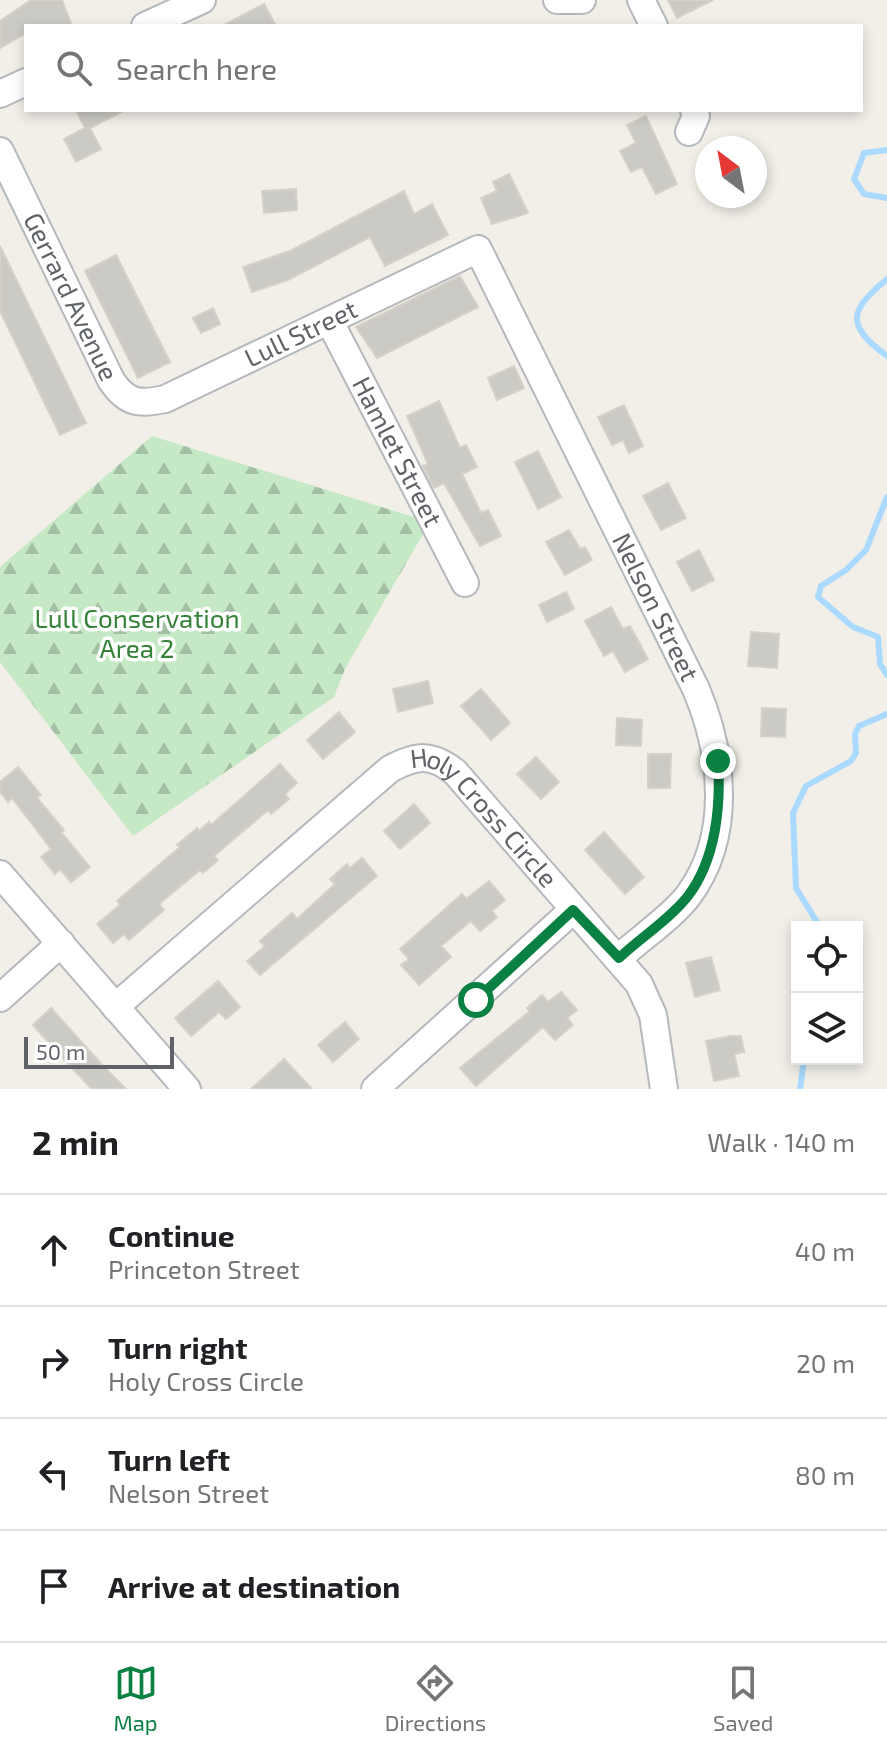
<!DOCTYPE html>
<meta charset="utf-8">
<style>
body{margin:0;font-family:"Exo 2",sans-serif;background:#f6f6f6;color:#202124}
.controls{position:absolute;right:24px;bottom:24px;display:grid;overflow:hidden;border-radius:0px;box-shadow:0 4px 12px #0003}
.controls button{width:72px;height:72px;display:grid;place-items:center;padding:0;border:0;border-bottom:2px solid #e0e0e0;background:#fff;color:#202124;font:40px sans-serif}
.compass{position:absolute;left:695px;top:136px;width:72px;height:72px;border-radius:50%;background:#fff;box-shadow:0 4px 12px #0003;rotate:328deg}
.scale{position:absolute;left:24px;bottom:20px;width:150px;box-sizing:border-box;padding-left:8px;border:4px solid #5f6368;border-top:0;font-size:22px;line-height:28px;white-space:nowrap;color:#5f6368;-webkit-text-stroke:6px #fff;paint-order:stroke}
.stop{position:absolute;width:24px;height:24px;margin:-18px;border:6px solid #0b8043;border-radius:50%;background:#fff}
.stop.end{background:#0b8043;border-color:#fff;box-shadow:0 2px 8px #0008}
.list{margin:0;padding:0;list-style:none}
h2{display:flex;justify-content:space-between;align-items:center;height:104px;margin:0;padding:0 32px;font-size:34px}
h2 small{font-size:26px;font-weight:400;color:#757577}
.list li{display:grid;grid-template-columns:52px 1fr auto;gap:24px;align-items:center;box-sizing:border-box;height:112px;padding:0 32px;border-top:2px solid #e0e0e0}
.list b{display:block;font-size:30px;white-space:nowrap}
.list p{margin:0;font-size:26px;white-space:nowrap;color:#757577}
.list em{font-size:26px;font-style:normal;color:#757577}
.icon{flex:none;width:44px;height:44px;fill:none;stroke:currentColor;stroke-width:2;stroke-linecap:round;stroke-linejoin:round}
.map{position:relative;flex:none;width:887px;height:1089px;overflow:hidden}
.search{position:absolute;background:#fff;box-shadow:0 4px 12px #0003;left:24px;right:24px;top:24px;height:88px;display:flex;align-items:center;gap:20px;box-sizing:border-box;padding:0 28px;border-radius:0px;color:#757577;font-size:30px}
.sheet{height:552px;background:#fff}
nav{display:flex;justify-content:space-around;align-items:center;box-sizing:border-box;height:112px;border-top:2px solid #e0e0e0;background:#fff;font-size:22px;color:#757577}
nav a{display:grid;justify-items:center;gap:4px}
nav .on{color:#0b8043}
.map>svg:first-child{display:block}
</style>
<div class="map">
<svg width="887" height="1089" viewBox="0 0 887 1089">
<defs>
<pattern id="forest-firs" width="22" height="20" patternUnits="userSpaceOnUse" patternTransform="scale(2)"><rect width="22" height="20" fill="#c5e8c5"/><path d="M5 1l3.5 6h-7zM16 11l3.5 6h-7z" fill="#a3c0a4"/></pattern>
</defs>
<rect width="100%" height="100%" fill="#f1efe8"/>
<path fill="url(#forest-firs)" d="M152 436 430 522 345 669 334 697 133 836 0 662V567Z"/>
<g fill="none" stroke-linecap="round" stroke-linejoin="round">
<path stroke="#aadaff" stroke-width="6" d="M887 150 864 153 854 179 864 194 887 198
M887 279C850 310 844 324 887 356
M887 497 866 550 846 570 821 586 818 597 853 627 878 637 880 664 887 675
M820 927 796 888 793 813 806 786 851 761 856 753 855 734 859 726 887 714
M800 1089 804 1059"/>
</g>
<path fill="#cccac5" stroke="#d6d1c6" stroke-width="2" d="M31 0H62L72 26H26V33L0 48V21Z
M668 0H713L677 18Z
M264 4 276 26H222Z
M76 110H125L90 128 101 149 76 162 64 139 85 128Z
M646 116 677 184 656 194 642 167 631 172 620 151 636 143 627 125Z
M509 174 528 213 492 224 481 198 497 191 493 182Z
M296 189 297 210 264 213 262 191Z
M404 191 414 214 432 204 448 235 385 266 370 237 288 280 252 292 243 267 292 250Z
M0 246 86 423 60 435 0 311Z
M116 255 170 362 138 378 85 271Z
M460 276 478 307 377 358 356 327Z
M213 308 220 324 201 333 193 318Z
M514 366 524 388 497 400 488 378Z
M439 401 460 448 466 445 477 467 462 474 481 513 488 510 501 536 480 546 444 483 434 488 423 466 428 464 407 416Z
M624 405 643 446 629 453 623 440 612 445 598 417Z
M538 451 561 497 538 509 515 462Z
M668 483 686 518 661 530 643 496Z
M569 530 580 549 585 547 592 560 565 575 546 542Z
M699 550 714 580 692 591 677 562Z
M566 592 574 609 547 622 539 605Z
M611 607 623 629 630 626 648 659 625 672 613 651 604 656 585 621Z
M751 632 779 634 777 668 748 666Z
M428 681 433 703 398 712 393 689Z
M481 689 510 723 491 740 461 706Z
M762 708 786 709 785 737 761 736Z
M339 712 355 732 323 759 307 740Z
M617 718 642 720 641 746 616 745Z
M648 754H671L670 788H648Z
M536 757 559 782 541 799 517 774Z
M280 764 297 783 285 794 289 799 271 814 268 810 214 856 218 860 203 873 200 870 159 904 164 910 129 940 124 934 113 943 97 924 120 905 117 901 180 847 177 845 197 828 199 831 209 822 211 825Z
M18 767 41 795 37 798 64 830 61 832 90 867 71 882 60 869 55 874 41 857 51 849 12 798 8 802 0 792V782Z
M414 804 430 823 400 849 384 831Z
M604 832 644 877 625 894 585 850Z
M362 858 377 876 260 975 247 961 265 946 260 941 292 913 297 919 335 884 330 879 347 864 350 868Z
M489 881 505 900 492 911 497 917 480 931 471 921 441 946 451 957 419 985 401 965 409 959 400 949 462 894 466 899Z
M711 957 720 990 695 997 686 963Z
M218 981 240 1007 226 1019 219 1012 191 1036 175 1018Z
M561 992 577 1010 567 1018 573 1025 555 1040 543 1027 476 1086 460 1068 530 1011 527 1008 542 995 548 1002Z
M51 1008 104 1067 126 1089H92L67 1063 33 1025Z
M345 1022 359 1039 333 1062 318 1045Z
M731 1036H741L744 1052 734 1054 739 1076 714 1081 706 1041Z
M284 1059 312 1089H251Z"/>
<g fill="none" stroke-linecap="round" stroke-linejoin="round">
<g stroke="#b5b8bc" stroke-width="30">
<g id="minor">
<path d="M557 0H582"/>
<path d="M641 0 654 26"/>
<path d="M145 26 202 0"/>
<path d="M0 94 26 82"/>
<path d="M689 132 696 116 694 110"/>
<path id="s1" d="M0 151 111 380C126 403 139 405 165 399L478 249 696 689C723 753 733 836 688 896 670 919 640 938 619 958"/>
<path id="s2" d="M330 322 465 583"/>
<path d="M0 874 187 1089"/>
<path d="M0 998 61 943"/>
<path id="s3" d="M115 1007 390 769C417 755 431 753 455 772L639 984 653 1015 664 1089"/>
<path d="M375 1089 573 910"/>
</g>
</g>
<use href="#minor" stroke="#fff" stroke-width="26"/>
</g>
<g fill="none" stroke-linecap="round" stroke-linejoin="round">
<path stroke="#0b8043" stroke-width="10" d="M476 1000 573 910 619 958C640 938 670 919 688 896 716 859 721 806 718 761"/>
</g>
<g text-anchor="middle" stroke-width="7" stroke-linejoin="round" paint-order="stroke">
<g font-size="26" fill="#5f6368" stroke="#fff">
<text dy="9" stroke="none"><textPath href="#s1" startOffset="162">Gerrard Avenue</textPath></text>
<text dy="9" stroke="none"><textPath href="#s1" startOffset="468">Lull Street</textPath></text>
<text dy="9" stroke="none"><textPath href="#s2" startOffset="146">Hamlet Street</textPath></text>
<text dy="9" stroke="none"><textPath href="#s1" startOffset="1064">Nelson Street</textPath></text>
<text dy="9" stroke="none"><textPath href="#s3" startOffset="484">Holy Cross Circle</textPath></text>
</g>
<g font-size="26" fill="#348238" stroke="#fff">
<text x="137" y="628">Lull Conservation<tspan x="137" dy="30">Area 2</tspan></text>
</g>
</g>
</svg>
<div class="controls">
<button><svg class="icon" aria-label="locate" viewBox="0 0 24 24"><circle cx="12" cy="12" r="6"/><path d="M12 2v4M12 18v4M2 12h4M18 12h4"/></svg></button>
<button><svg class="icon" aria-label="layers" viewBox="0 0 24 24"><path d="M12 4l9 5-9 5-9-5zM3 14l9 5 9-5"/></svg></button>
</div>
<svg class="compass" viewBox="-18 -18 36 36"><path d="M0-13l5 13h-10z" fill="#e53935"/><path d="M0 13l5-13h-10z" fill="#757577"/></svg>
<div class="scale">50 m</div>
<div class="stop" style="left:476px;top:1000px"></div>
<div class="stop end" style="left:718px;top:761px"></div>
<div class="search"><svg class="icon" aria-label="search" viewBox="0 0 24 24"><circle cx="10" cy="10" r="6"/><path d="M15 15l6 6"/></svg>Search here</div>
</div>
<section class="sheet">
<h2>2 min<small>Walk · 140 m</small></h2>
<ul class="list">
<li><svg class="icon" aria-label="ahead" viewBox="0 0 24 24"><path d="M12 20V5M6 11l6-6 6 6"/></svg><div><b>Continue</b><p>Princeton Street</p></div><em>40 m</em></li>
<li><svg class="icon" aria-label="right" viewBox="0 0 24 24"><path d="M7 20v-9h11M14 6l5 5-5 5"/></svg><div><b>Turn right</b><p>Holy Cross Circle</p></div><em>20 m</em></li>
<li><svg class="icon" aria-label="left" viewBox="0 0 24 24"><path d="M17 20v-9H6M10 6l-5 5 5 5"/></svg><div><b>Turn left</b><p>Nelson Street</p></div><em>80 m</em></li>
<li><svg class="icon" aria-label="arrive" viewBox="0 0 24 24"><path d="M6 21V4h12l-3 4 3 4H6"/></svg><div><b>Arrive at destination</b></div></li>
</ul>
</section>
<nav>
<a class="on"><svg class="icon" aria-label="map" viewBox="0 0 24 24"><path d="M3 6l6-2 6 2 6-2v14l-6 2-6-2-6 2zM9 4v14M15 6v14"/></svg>Map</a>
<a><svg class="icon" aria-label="directions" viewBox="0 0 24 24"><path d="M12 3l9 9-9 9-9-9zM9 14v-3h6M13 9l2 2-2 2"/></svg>Directions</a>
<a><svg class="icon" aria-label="saved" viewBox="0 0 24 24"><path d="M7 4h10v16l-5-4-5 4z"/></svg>Saved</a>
</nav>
